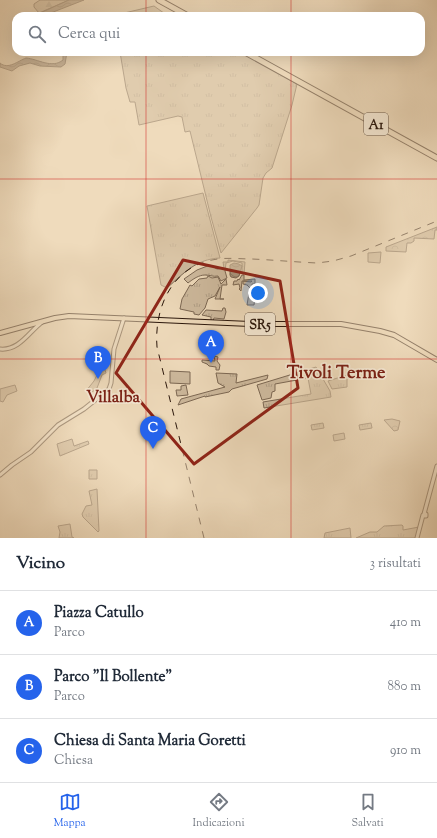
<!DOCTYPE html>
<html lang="it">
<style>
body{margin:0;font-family:"Sorts Mill Goudy",serif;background:#f2f2f3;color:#1f2937}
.you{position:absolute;left:258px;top:293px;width:14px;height:14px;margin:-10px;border:3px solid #fff;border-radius:50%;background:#1a73e8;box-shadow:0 0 0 6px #1a73e833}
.badge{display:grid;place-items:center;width:26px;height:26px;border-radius:50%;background:#2563eb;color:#fff;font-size:13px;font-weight:700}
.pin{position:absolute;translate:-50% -33px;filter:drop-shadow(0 1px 2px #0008)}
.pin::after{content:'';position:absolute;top:21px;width:14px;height:12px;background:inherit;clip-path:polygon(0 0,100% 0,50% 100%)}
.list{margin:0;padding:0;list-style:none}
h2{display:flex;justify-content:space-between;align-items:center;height:52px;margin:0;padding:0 16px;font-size:17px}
h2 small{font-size:13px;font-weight:400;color:#747a83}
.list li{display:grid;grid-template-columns:26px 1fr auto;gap:12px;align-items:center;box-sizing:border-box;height:64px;padding:0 16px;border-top:1px solid #e0e1e3}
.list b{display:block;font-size:15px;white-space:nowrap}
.list p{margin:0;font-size:13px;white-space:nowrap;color:#747a83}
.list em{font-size:13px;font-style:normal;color:#747a83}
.icon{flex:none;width:22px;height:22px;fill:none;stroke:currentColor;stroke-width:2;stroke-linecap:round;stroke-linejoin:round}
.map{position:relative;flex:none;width:437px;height:538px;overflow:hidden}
.search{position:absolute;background:#fff;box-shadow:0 4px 16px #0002;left:12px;right:12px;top:12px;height:44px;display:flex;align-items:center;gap:10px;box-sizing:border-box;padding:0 14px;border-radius:12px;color:#747a83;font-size:15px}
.sheet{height:244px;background:#fff}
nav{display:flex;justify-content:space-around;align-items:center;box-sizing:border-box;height:56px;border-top:1px solid #e0e1e3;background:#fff;font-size:11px;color:#747a83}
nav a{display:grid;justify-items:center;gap:2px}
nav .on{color:#2563eb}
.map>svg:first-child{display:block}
</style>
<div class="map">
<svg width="437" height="538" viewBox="0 0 437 538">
<defs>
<pattern id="grass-tufts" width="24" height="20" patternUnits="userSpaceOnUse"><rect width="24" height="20" fill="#ceba9e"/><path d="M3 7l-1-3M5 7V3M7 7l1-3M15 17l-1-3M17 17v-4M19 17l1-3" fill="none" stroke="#b19f87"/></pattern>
<pattern id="forest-firs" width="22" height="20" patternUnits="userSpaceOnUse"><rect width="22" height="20" fill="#ceba9e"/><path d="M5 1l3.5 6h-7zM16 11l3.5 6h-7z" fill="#b19f87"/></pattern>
<pattern id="park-crowns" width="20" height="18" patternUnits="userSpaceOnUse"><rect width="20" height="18" fill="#ceba9e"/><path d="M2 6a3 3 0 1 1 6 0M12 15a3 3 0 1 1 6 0" fill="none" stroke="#b19f87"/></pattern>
<pattern id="water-waves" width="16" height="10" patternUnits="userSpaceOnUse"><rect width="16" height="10" fill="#ac9880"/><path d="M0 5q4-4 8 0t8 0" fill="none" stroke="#8c7b67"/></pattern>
</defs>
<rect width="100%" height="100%" fill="#efdbbc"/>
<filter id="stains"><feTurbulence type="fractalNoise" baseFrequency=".005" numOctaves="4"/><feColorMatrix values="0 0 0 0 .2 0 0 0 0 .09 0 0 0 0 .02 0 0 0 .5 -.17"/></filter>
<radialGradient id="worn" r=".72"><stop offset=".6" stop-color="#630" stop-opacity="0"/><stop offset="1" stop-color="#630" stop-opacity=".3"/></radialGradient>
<path fill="url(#grass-tufts)" stroke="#7c6854" d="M154 6 168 16H115L120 14Z
M120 52H241L297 84 292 105 272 168 266 173 263 178 259 205 257 208 221 253 211 217 190 131 185 132 182 117 178 116 139 125 135 102H130L126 88Z
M203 193 220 258C196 259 184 273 167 288L161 285 147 206Z
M228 260 245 262 244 274 242 273V263L233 261 226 263 225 271 227 278 221 281 218 276C213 277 210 275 205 275 199 275 193 279 188 283L184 279 197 270 210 265 217 269 224 268 223 262H228Z
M242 275H244V280L255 279V284H252V292H250V288L247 285 243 284V281L251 282 252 281H242L241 291 239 289 240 288 239 284 233 285 234 281H237L238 279 239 280Z
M208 276 212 278 218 277 221 284 226 279 227 285H222L220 299H224H215L220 287 215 296 208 299 205 308 199 315 194 314V312L180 309 182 299 190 285 192 286 199 279 207 278Z
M249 293H252V298L255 297 254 305H247Z
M223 308H225L226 312 224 319 214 318 213 321H211V317L202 315 206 310 222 311Z
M316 367 330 391 331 397 264 408 263 402 311 394 308 378 275 384V391L272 392 271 398 262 400 257 385Z
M216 373 237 374 236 383 268 375 267 379 232 389 229 392 205 397V396L178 405 181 399 225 387 218 383Z
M347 375V387L332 389 328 381Z
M323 423 324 428 312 430 311 425Z
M371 423 372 428 360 430 359 425Z
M344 433 345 439 334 441 333 435Z
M72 439 74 446 88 441 89 444 60 456 57 444Z
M89 470H97V479H89Z
M97 489 99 531 98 532 83 517 82 514 86 506 92 505 89 491Z
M70 524 72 537 74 538H59L60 532 58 526Z
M402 525 403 526V530L419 527 416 538H356L370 532H377L384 526Z
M350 528 351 538H324L325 533Z"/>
<path fill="url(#forest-firs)" stroke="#7c6854" d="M40 0H69L39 13 34 7V4Z"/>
<path fill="url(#park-crowns)" stroke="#7c6854" d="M437 227V230H435L434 239 414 238V241L411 243H407L406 252 386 251V247Z
M381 252 380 263 368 262V253Z
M214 356 218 357 217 361 220 365 219 370H216V367L209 366 207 364 202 362V360L215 361Z
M101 367H104L106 373 102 375 97 388 91 393 86 391 94 381Z
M392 419 400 421 398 430 394 431 384 420Z"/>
<path fill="#ceba9e" stroke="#7c6854" d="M170 371 190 372V384L170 383Z
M15 385 17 391 7 395 3 402 0 401V389Z
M186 385 188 395 177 396 176 390H181V386Z"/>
<path fill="url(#water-waves)" stroke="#786451" d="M69 0H84L43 16H29L38 14Z
M63 52H67L65 64 61 67 40 66 30 63 19 66 12 71 0 67V63C8 70 18 61 26 58 38 59 52 69 63 60Z
M234 263 239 264 242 266 239 276 236 278 231 277 230 275V265Z"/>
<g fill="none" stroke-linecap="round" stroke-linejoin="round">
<g stroke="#5b4737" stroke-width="5">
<path id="minor" d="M0 349C19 351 29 332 42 322
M0 475 12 465 31 452 58 425 84 409 109 389 111 383 114 349 124 318
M424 514 437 466
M424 514H426V516H424Z
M417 538 423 515"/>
</g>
<g stroke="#2a160b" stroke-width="6">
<path id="major" d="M0 333 55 318 69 316 250 324H341L380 331 394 335 437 360"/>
</g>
<g stroke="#2a160b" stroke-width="7">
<path id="highway" d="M159 0 188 16
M245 52 437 158"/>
</g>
<use href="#minor" stroke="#f5e8d3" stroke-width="3"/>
<use href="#major" stroke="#efdbbc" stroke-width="4"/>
<use href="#highway" stroke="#efdbbc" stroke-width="5"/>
<path stroke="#2a160b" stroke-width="1" stroke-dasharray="7 7" stroke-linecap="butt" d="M204 538 157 347C154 309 171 268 212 260 225 257 239 259 252 259 274 260 295 262 317 263L333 261 351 256 437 221"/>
</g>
<path d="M0 0H437V538H0ZM183 260 280 281 298 388 194 464 116 373Z" fill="#efdbbc" fill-opacity=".55" fill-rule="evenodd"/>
<path fill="none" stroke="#8f2418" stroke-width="3" stroke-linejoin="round" d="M183 260 280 281 298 388 194 464 116 373Z"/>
<path fill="none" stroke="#d62828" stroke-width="1" stroke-opacity="0.55" d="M146 0V16M291 0V16M146 52V538M291 52V538M0 179H437M0 359H437"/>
<g text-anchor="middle" stroke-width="3.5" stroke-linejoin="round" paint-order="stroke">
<g fill="#f5e8d3" stroke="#675547" stroke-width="1">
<rect x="364" y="113" width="24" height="22" rx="3"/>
<rect x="245" y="313" width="30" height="22" rx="3"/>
</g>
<g font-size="13" font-weight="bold" fill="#2a160b">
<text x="376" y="129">A1</text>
<text x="260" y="329">SR5</text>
</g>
<g font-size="16" font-weight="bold" fill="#7a1f14" stroke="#f5e8d3">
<text x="113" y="402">Villalba</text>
</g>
<g font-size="18" font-weight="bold" fill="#7a1f14" stroke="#f5e8d3">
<text x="336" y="378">Tivoli Terme</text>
</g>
</g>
<rect width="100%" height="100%" filter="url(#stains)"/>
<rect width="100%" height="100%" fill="url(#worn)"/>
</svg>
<div class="you"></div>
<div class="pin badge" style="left:211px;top:363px">A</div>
<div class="pin badge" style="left:98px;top:379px">B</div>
<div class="pin badge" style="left:153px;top:449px">C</div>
<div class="search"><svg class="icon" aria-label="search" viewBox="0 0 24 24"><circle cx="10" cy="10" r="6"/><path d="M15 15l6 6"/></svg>Cerca qui</div>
</div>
<section class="sheet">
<h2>Vicino<small>3 risultati</small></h2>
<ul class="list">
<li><span class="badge">A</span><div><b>Piazza Catullo</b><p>Parco</p></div><em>410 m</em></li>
<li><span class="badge">B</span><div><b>Parco &quot;Il Bollente&quot;</b><p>Parco</p></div><em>880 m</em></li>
<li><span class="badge">C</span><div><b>Chiesa di Santa Maria Goretti</b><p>Chiesa</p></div><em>910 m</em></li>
</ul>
</section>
<nav>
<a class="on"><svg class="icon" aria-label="map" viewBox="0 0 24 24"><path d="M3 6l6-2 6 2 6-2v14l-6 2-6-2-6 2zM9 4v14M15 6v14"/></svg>Mappa</a>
<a><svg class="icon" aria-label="directions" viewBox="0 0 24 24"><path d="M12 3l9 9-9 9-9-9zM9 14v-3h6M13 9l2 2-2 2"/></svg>Indicazioni</a>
<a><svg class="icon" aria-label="saved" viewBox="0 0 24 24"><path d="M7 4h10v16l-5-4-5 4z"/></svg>Salvati</a>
</nav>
